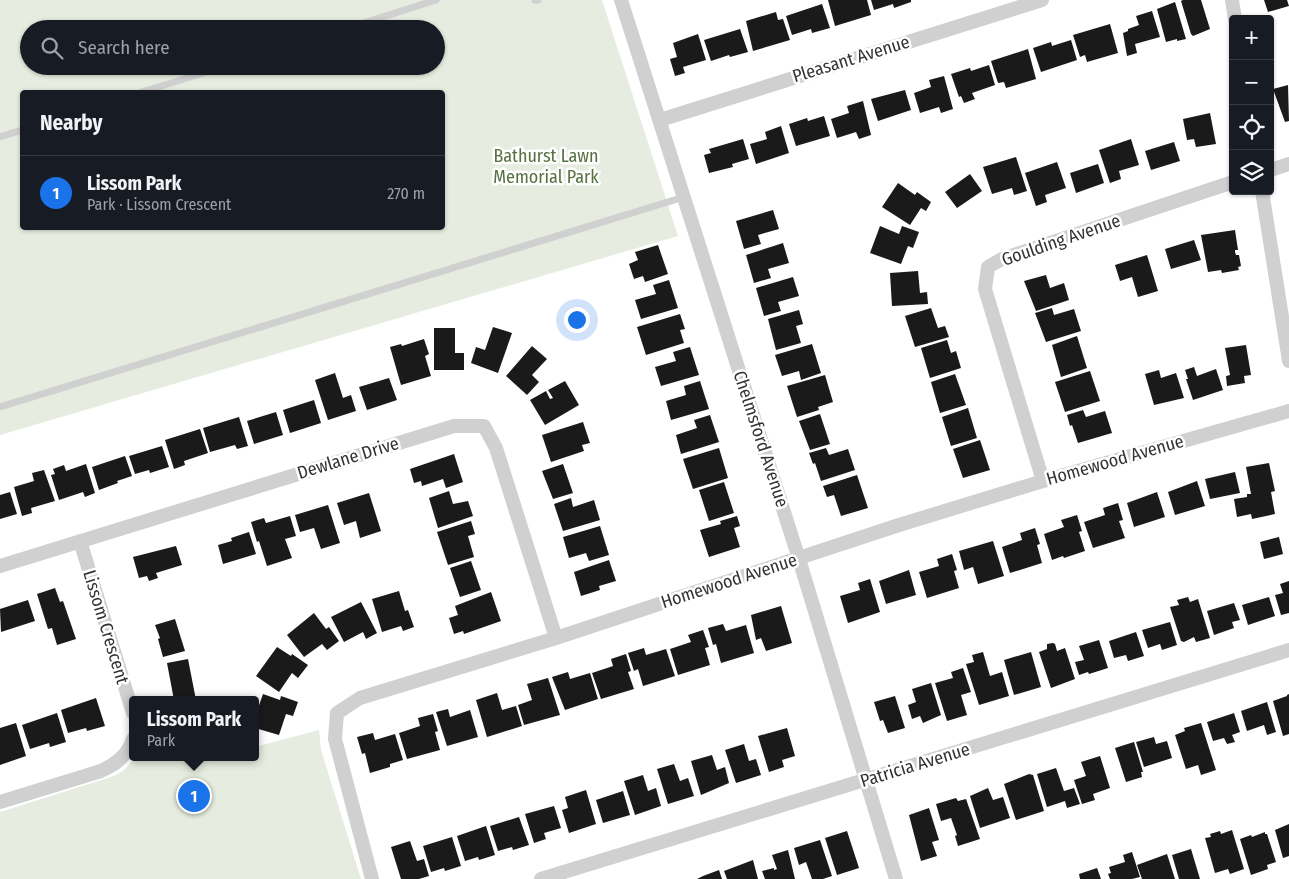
<!DOCTYPE html>
<meta charset="utf-8">
<style>
body{margin:0;font-family:"Fira Sans Condensed",sans-serif;background:#20242c;color:#f1f3f6}
.controls{position:absolute;right:15px;top:15px;display:grid;overflow:hidden;border-radius:5px;box-shadow:0 1px 4px #0004}
.controls button{width:45px;height:45px;display:grid;place-items:center;padding:0;border:0;border-bottom:1px solid #363941;background:#171b24;color:#f1f3f6;font:25px sans-serif}
.you{position:absolute;left:576px;top:319px;width:18px;height:18px;margin:-12px;border:4px solid #fff;border-radius:50%;background:#1a73e8;box-shadow:0 0 0 8px #1a73e833}
.badge{display:grid;place-items:center;width:32px;height:32px;border-radius:50%;background:#1a73e8;color:#fff;font-size:16px;font-weight:700}
.pin{position:absolute;translate:-50% -50%;border:2px solid #fff;box-shadow:0 1px 5px #0006}
.popup{position:absolute;left:129px;top:696px;width:130px;height:65px;box-sizing:border-box;display:grid;place-content:center;border-radius:5px;background:#171b24;filter:drop-shadow(0 1px 4px #0005);font-size:16px;white-space:nowrap;color:#9ea1a6}
.popup b{font-size:19px;color:#f1f3f6}
.popup::after{content:'';position:absolute;left:50%;top:100%;margin-left:-10px;border:10px solid transparent;border-top-color:#171b24}
.list{margin:0;padding:0;list-style:none}
h2{display:flex;justify-content:space-between;align-items:center;height:65px;margin:0;padding:0 20px;font-size:21px}
h2 small{font-size:16px;font-weight:400;color:#9ea1a6}
.list li{display:grid;grid-template-columns:32px 1fr auto;gap:15px;align-items:center;box-sizing:border-box;height:75px;padding:0 20px;border-top:1px solid #363941}
.list b{display:block;font-size:19px;white-space:nowrap}
.list p{margin:0;font-size:16px;white-space:nowrap;color:#9ea1a6}
.list em{font-size:16px;font-style:normal;color:#9ea1a6}
.icon{flex:none;width:28px;height:28px;fill:none;stroke:currentColor;stroke-width:2;stroke-linecap:round;stroke-linejoin:round}
.map{position:relative;flex:none;width:1289px;height:879px;overflow:hidden}
.search{position:absolute;background:#171b24;box-shadow:0 1px 4px #0004;left:20px;top:20px;width:425px;height:55px;display:flex;align-items:center;gap:12px;box-sizing:border-box;padding:0 18px;border-radius:28px;color:#9ea1a6;font-size:19px}
.panel{position:absolute;background:#171b24;box-shadow:0 1px 4px #0004;left:20px;top:90px;width:425px;height:140px;border-radius:5px}
.map>svg:first-child{display:block}
</style>
<div class="map">
<svg width="1289" height="879" viewBox="0 0 1289 879">
<rect width="100%" height="100%" fill="#fff"/>
<path fill="#e6ecdf" fill-rule="evenodd" d="M0 0H602L678 236 0 435ZM29 29H436V66H29ZM22 92H442V228H22Z
M319 730 321 750 361 879H0V812L114 776 123 771 136 757H255V747Z"/>
<path fill="#1a1a1a" d="M828 0H867L871 15 835 26Z
M871 0H911V2L894 8 893 4 874 10Z
M1183 0H1201L1210 29 1193 36 1191 34 1181 1Z
M1264 0H1287L1289 6 1268 12Z
M1175 2 1186 39 1177 41V39L1166 42 1157 9Z
M822 4 830 28 812 33 811 29 792 35 786 16Z
M1152 11 1160 37 1135 44 1137 53 1127 56 1123 33 1128 31V29L1139 25 1136 16Z
M776 12 778 20 783 19 790 40 753 51 746 21Z
M1110 24 1118 53 1087 62 1085 55 1080 57 1073 35Z
M740 29 748 52 730 57 729 55 711 61 704 40Z
M698 34 706 60 683 67 685 73 675 76 670 59 677 57 673 43Z
M1071 40 1077 60 1041 72 1033 48 1051 42 1052 46Z
M1028 49 1036 79 1006 88 1004 82 998 83 991 61Z
M989 65 995 85 972 93 975 99 964 103 961 96 959 97 951 74 970 68 971 71Z
M944 76 953 109 941 113 939 107 920 113 914 93 931 87 929 80Z
M1288 85 1289 121 1285 122 1273 89Z
M905 90 911 110 878 121 871 99Z
M863 101 871 135 859 139 856 132 837 138 831 119 849 113 847 106Z
M1210 113 1216 144 1196 147 1194 139 1187 140 1183 119Z
M824 116 830 136 796 146 789 124 807 118 808 121Z
M781 126 789 153 756 164 750 144 767 139 765 132Z
M743 139 749 159 732 164 733 167 709 173 704 155 711 153 709 149Z
M1131 139 1139 165 1119 171 1121 179 1110 183 1099 150Z
M1174 142 1180 161 1151 170 1145 151Z
M1016 157 1027 191 1014 195 1012 188 992 194 983 167Z
M1057 162 1066 188 1045 195 1047 202 1036 206 1025 173Z
M1098 164 1104 183 1076 193 1070 173Z
M970 174 982 191 957 208 945 192Z
M898 183 915 195 917 192 931 202 926 211 921 208 910 225 882 207Z
M773 210 779 229 758 235 761 244 744 249 736 221Z
M880 226 899 234 902 226 919 232 913 248 908 246 901 264 870 253Z
M1235 230 1238 250H1235V252L1236 255H1239L1241 266 1238 267 1239 270 1222 273 1221 270 1208 272 1201 235Z
M1194 240 1201 260 1171 269 1165 249Z
M783 243 789 263 768 269 771 278 754 283 746 255Z
M658 245 668 274 645 282 643 276 634 279 629 264 638 260 635 252Z
M1147 255 1158 291 1138 297 1132 277 1120 281 1115 265Z
M918 271 920 293 927 292 928 304 892 306 890 273Z
M1046 275 1050 288 1064 283 1069 300 1036 311 1024 281Z
M793 277 799 296 778 302 781 311 764 316 756 288Z
M669 280 678 308 641 319 635 300 656 294 653 285Z
M931 308 938 328 945 326 949 337 915 347 905 316Z
M1052 308 1054 315 1074 309 1081 331 1046 342 1035 313Z
M799 310 803 324 796 326 801 343 776 350 768 319Z
M680 314 685 329 680 330 684 343 646 355 637 327Z
M493 327 512 333 498 373 471 363 476 347 485 350Z
M434 328H455V353H464V370H434Z
M1077 336 1087 368 1061 377 1052 345Z
M424 339 429 354 425 356 431 376 401 385 390 347 401 344 402 346Z
M947 340 951 353 956 351 961 368 930 378 921 348Z
M812 344 821 373 801 380 799 371 782 376 775 355Z
M1246 345 1251 375 1244 376 1245 383 1227 386 1226 376 1230 375 1225 348Z
M532 346 547 359 532 375 539 382 527 395 506 376Z
M690 347 699 375 661 386 655 367 676 361 673 352Z
M1194 367 1197 376 1216 369 1223 390 1193 400 1186 379H1188L1185 370Z
M1159 370 1161 378 1176 373 1184 398 1154 405 1145 374Z
M1090 371 1100 401 1065 412 1055 382Z
M335 373 343 398 351 395 356 411 328 420 315 380Z
M955 374 966 405 940 413 931 382Z
M825 375 833 402 818 407 819 410 797 417 787 386Z
M389 378 397 400 367 410 359 387Z
M565 381 579 405 545 425 530 400 546 391 550 399 553 398 548 390Z
M700 381 709 409 671 420 666 401 686 395 684 386Z
M314 400 321 423 290 433 283 410Z
M968 408 977 438 951 446 942 417Z
M1083 410 1086 417 1105 411 1112 433 1078 443 1072 425 1070 426 1067 415Z
M276 412 283 435 254 444 247 421Z
M820 414 830 444 810 450 799 421Z
M710 415 719 442 681 454 676 435 697 428 694 420Z
M239 417 248 446 237 449 235 445 210 452 203 428Z
M583 422 590 443 582 445 584 451 551 462 542 435Z
M200 429 208 453 184 461 185 465 174 469 165 440Z
M980 440 990 470 963 478 953 449Z
M162 446 169 467 150 473 149 470 135 474 129 456Z
M719 448 728 478 693 489 683 459Z
M826 448 829 455 848 449 855 470 821 481 815 463 813 464 809 453Z
M454 454 463 482 446 488 443 479 422 486 421 481 414 483 410 469Z
M125 456 132 476 117 481 118 483 99 490 92 467Z
M1269 463 1275 491 1271 492 1275 514 1252 519 1251 514 1237 517 1234 499 1247 497V494H1251L1246 467Z
M86 464 95 493 85 497 83 492 59 500 51 475 55 474 53 469 64 465 66 471Z
M563 464 573 493 553 499 542 471Z
M44 470 55 501 31 508 32 513 22 516 14 487 34 481 32 473Z
M1235 472 1240 493 1210 499 1205 479Z
M857 475 868 508 841 516 834 495 827 497 823 486Z
M1197 481 1205 506 1175 515 1168 492Z
M724 482 734 513 709 521 699 490Z
M449 491 453 504 468 501 473 516 438 528 429 498Z
M10 492 17 514 0 519V495Z
M1157 492 1165 517 1134 527 1127 503Z
M369 493 381 531 360 538 356 521 344 525 337 503Z
M571 498 573 507 594 500 600 520 563 531 554 504Z
M1118 503 1123 520 1119 521 1125 538 1093 548 1084 522 1105 515 1103 508Z
M328 505 340 543 321 549 314 528 300 532 295 515Z
M1077 515 1082 531 1079 532 1085 551 1064 558 1063 556 1052 560 1044 534 1064 527 1061 520Z
M290 516 296 536 285 539 292 558 267 566 259 541 257 542 251 522 264 518 266 523Z
M737 516 740 526 734 528 740 547 709 557 700 530 721 524 720 521Z
M471 521 475 534 468 536 474 557 448 565 437 532Z
M600 526 609 555 589 561 586 553 569 558 563 537Z
M1035 528 1040 544 1037 545 1042 563 1010 573 1002 547 1022 540 1020 533Z
M249 532 256 554 223 564 218 545 232 541 231 538Z
M1279 537 1283 554 1264 559 1260 542Z
M993 541 1004 576 978 584 973 567 964 570 959 551Z
M176 546 182 565 156 573 158 578 149 581 147 576 139 578 133 557Z
M952 554 957 570 954 571 959 588 927 598 919 572 939 566 937 559Z
M609 560 616 581 599 586 600 590 581 596 574 572Z
M471 561 481 590 460 597 450 568Z
M909 570 916 595 886 604 879 581Z
M870 579 880 612 848 623 840 596 860 590 858 583Z
M1289 581V613L1281 615 1275 595 1283 593 1280 584Z
M55 588 60 602 63 601 76 639 57 645 52 628 48 629 37 594Z
M399 591 405 611 408 610 414 627 403 631 401 626 382 632 372 599Z
M491 592 501 621 464 634 463 631 454 634 449 618 458 615 455 606Z
M1188 597 1190 602 1198 599 1210 638 1196 642 1194 637 1184 642 1181 641 1170 607 1179 605 1177 600Z
M1269 597 1275 616 1248 625 1242 605Z
M28 600 35 621 1 632 0 609Z
M361 602 377 633 366 639 363 632 344 642 331 617Z
M1234 603 1240 620 1232 622 1234 628 1214 635 1207 611Z
M781 606 792 643 766 651 761 638 756 640 751 615Z
M314 613 326 629 329 627 339 641 327 650 322 644 304 657 287 635Z
M175 619 185 651 163 657 158 639 160 638 155 625Z
M1170 622 1177 645 1162 650 1160 644 1148 648 1142 630Z
M723 624 726 631 746 625 754 653 721 663 716 644 713 645 708 628Z
M703 630 709 647 705 648 710 665 678 675 670 649 691 642 688 635Z
M1136 632 1144 656 1128 661 1126 655 1114 658 1109 641Z
M1099 640 1108 668 1089 674 1088 672 1079 675 1075 662 1084 660 1079 646Z
M1053 643 1055 644 1057 651 1065 648 1075 679 1051 688 1039 652 1047 649V644Z
M277 647 291 656 292 654 308 665 298 678 292 673 279 692 256 676Z
M644 648 646 655 666 649 675 676 643 686 638 669 634 671 628 653Z
M983 652 990 676 1002 672 1009 696 979 705 966 664 974 662 972 655Z
M1031 652 1041 687 1014 695 1004 660Z
M626 654 631 671 628 672 634 689 601 699 592 673 613 666 611 659Z
M188 659 196 700H174L167 663Z
M963 668 971 692 961 695 967 715 947 721 935 683 953 678 951 672Z
M568 672 570 679 590 673 598 699 565 710 552 677Z
M548 678 560 715 524 725 518 705 532 700 527 684Z
M931 683 941 715 923 723 920 716 912 719 908 705 916 702 912 689Z
M497 693 502 710 516 706 522 726 487 737 476 700Z
M263 694 280 700 281 696 298 702 293 716 286 714 279 735 255 728V717Z
M1289 694V734L1283 736 1273 701 1287 696V695Z
M895 696 905 728 888 733 883 720 880 721 874 702Z
M96 698 105 726 87 731 86 728 68 733 61 710Z
M1267 702 1276 732 1267 735 1264 725 1247 731 1241 711Z
M448 709 450 717 470 710 478 737 447 746 436 712Z
M57 713 66 742 50 747 49 743 30 749 22 725Z
M1234 713 1240 732 1232 735 1235 742 1227 744 1224 738 1213 741 1207 722Z
M433 714 438 731 435 732 440 750 407 759 399 733 420 726 418 718Z
M16 723 26 756 0 765V728Z
M1201 723 1216 770 1201 775 1198 765 1186 769 1175 735 1185 731 1184 728Z
M787 728 795 756 782 760 784 767 769 772 758 736Z
M373 733 375 740 395 734 403 760 390 764V767L370 773 365 753 362 754 357 737Z
M1154 737 1156 744 1167 741 1172 758 1144 767 1136 742Z
M1134 742 1143 772H1141L1142 777 1126 782 1115 748Z
M744 744 749 761 756 759 761 775 736 783 725 750Z
M712 755 717 770 725 767 729 783 701 795 691 761Z
M1100 756 1110 788 1093 794 1095 800 1082 804 1074 780 1086 776 1081 762Z
M674 764 680 781 688 778 694 796 668 804 657 769Z
M1056 768 1064 791 1074 788 1080 804 1067 808 1065 801 1047 807 1037 774Z
M1029 774 1033 775 1044 811 1016 820 1004 784Z
M643 775 648 791 656 788 661 806 635 815 624 781Z
M988 788 993 800 1003 797 1010 818 980 828 970 796Z
M586 790 596 824 569 833 562 810 568 808 565 797Z
M623 791 630 815 603 823 596 800Z
M956 798 958 801 966 799 980 839 958 846 955 836 957 835 951 818 941 821 936 804Z
M554 806 561 828 544 833 546 839 534 843 525 814Z
M929 808 939 840 932 842 937 856 921 861 909 815Z
M519 817 529 845 513 850 512 847 498 851 490 826Z
M1289 824V856L1283 858 1275 830Z
M486 826 495 855 479 860 478 857 465 861 457 836Z
M1232 830 1244 869 1230 874 1228 869 1215 873 1205 838 1211 837 1210 834 1220 831 1221 834Z
M847 831 859 868 837 875 825 838Z
M1265 832V834H1267L1276 862 1267 865 1268 869 1251 875 1240 839 1251 835 1252 837Z
M452 837 461 866 445 871 444 868 431 872 423 846Z
M820 840 832 876 823 879H812L806 862 799 865 794 848Z
M410 841 417 861 424 859 429 876 419 879H401L391 847Z
M1191 849 1200 879H1179L1172 855Z
M788 850 795 879H765L762 871 774 868V870L777 869 772 855Z
M1132 852 1140 877 1132 879H1110L1108 874 1111 873 1109 867 1125 862 1123 855Z
M1167 854 1175 879H1142L1137 865Z
M753 860 758 879H727L724 871Z
M1097 868 1101 879H1080L1079 874Z
M719 870 722 879H697L703 876Z"/>
<g fill="none" stroke-linecap="round" stroke-linejoin="round">
<path stroke="#d0d0d0" stroke-width="7" d="M535 0H538
M345 29 436 0
M142 92 226 66
M0 137 22 130
M0 407 684 197"/>
<path stroke="#d0d0d0" stroke-width="14" d="M621 0 799 559 896 879
M1232 0 1235 19
M660 120 1042 0
M1270 170 1289 164
M1262 191 1289 361
M1043 481 985 289 988 267 1002 259 1233 182
M80 541 133 713
M0 566 454 426H484L496 448 556 638
M0 802 101 771C116 764 127 756 133 739
M372 879 335 739 337 713 360 698 556 638 899 525 1043 481 1289 411
M541 879 1289 650"/>
</g>
<g text-anchor="middle" stroke-width="5" stroke-linejoin="round" paint-order="stroke">
<g font-size="18" fill="#333" stroke="#fff">
<text transform="translate(851 59) rotate(-17)" y="6">Pleasant Avenue</text>
<text transform="translate(1061 240) rotate(-19)" y="6">Goulding Avenue</text>
<text transform="translate(761 439) rotate(72)" y="6">Chelmsford Avenue</text>
<text transform="translate(348 458) rotate(-17)" y="6">Dewlane Drive</text>
<text transform="translate(1115 460) rotate(-16)" y="6">Homewood Avenue</text>
<text transform="translate(729 581) rotate(-18)" y="6">Homewood Avenue</text>
<text transform="translate(106 627) rotate(73)" y="6">Lissom Crescent</text>
<text transform="translate(915 765) rotate(-17)" y="6">Patricia Avenue</text>
</g>
<g font-size="18" fill="#56703f" stroke="#fff">
<text x="546" y="162">Bathurst Lawn<tspan x="546" dy="21">Memorial Park</tspan></text>
</g>
</g>
</svg>
<div class="controls">
<button>+</button>
<button>−</button>
<button><svg class="icon" aria-label="locate" viewBox="0 0 24 24"><circle cx="12" cy="12" r="6"/><path d="M12 2v4M12 18v4M2 12h4M18 12h4"/></svg></button>
<button><svg class="icon" aria-label="layers" viewBox="0 0 24 24"><path d="M12 4l9 5-9 5-9-5zM3 14l9 5 9-5"/></svg></button>
</div>
<div class="you"></div>
<div class="pin badge" style="left:194px;top:796px">1</div>
<div class="popup"><b>Lissom Park</b>Park</div>
<div class="search"><svg class="icon" aria-label="search" viewBox="0 0 24 24"><circle cx="10" cy="10" r="6"/><path d="M15 15l6 6"/></svg>Search here</div>
<section class="panel">
<h2>Nearby<small></small></h2>
<ul class="list">
<li><span class="badge">1</span><div><b>Lissom Park</b><p>Park · Lissom Crescent</p></div><em>270 m</em></li>
</ul>
</section>
</div>
